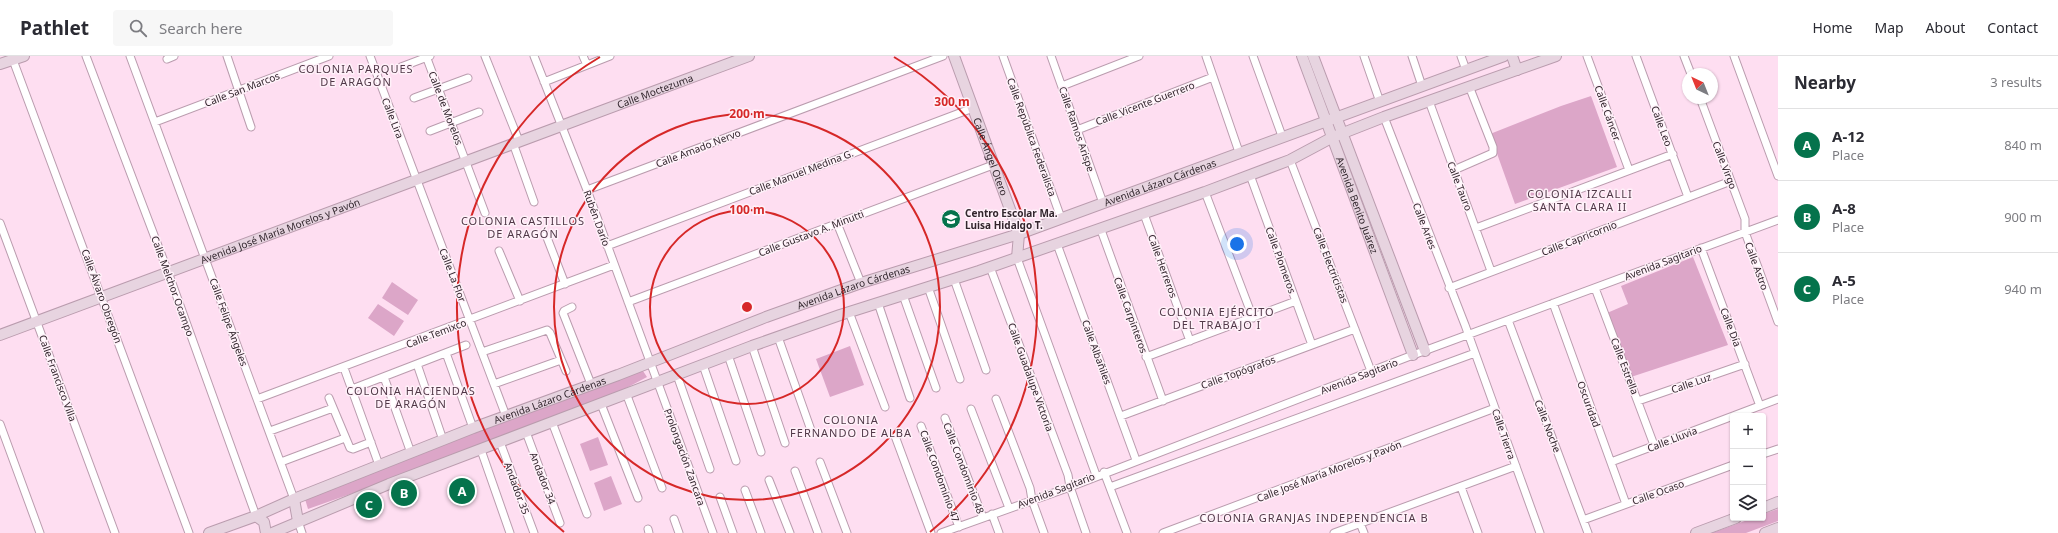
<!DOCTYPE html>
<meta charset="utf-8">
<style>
body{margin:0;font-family:"Noto Sans",sans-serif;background:#f7f7f7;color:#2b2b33}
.controls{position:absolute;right:12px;bottom:12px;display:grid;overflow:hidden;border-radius:4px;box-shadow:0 1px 3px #0004}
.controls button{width:36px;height:36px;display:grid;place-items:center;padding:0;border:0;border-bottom:1px solid #e1e1e2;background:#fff;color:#2b2b33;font:20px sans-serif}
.compass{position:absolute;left:1682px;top:12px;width:36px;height:36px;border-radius:50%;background:#fff;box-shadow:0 1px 3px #0004;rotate:317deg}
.you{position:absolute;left:1237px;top:188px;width:14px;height:14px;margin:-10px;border:3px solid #fff;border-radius:50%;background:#1a73e8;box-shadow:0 0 0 6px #1a73e833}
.badge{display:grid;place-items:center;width:26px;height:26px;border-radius:50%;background:#05734c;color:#fff;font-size:13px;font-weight:700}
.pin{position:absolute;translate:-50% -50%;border:2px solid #fff;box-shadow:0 1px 4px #0006}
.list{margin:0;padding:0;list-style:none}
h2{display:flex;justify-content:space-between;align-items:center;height:52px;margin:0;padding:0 16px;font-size:17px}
h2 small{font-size:13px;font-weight:400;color:#7c7c81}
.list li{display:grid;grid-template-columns:26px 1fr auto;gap:12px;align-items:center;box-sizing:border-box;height:72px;padding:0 16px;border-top:1px solid #e1e1e2}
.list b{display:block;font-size:15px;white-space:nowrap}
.list p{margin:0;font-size:13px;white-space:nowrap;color:#7c7c81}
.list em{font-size:13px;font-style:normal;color:#7c7c81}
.icon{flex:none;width:22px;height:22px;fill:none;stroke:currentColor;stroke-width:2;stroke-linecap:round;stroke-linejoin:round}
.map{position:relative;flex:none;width:1778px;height:477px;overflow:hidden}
header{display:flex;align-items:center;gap:24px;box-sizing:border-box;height:56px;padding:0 20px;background:#fff;border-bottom:1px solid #e1e1e2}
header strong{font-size:19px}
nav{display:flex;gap:22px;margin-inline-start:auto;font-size:14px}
.search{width:280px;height:36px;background:#f7f7f7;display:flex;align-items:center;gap:10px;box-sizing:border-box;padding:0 14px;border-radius:4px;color:#7c7c81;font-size:15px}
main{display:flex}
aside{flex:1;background:#fff}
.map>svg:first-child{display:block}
</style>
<header>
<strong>Pathlet</strong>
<div class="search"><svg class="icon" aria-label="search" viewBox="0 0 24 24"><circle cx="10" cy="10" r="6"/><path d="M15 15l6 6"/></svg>Search here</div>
<nav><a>Home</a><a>Map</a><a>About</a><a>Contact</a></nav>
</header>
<main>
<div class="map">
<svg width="1778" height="477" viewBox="0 0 1778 477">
<rect width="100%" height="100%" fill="#fedef1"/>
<path fill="#dca6c8" d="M1591 40 1617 111 1515 148 1490 78 1561 50Z
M1693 201 1728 289 1631 321 1607 257 1628 248 1621 230Z
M392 226 418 244 408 259 382 242Z
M378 248 404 265 394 280 368 262Z
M850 290 864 329 830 341 816 303Z
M643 315 647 321 615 338 421 413 308 453 305 443 504 365Z
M598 381 608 409 590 415 580 388Z
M611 420 622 448 604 455 594 427Z
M1778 453V465L1746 477H1712L1753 462H1763V458Z"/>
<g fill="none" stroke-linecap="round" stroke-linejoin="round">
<g stroke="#ba9cae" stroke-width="9">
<path id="street" d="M86 0 168 216 256 460
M130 0 294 443
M227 0 251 71
M370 0 506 360
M426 0 485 157
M485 0 519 85
M534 0 587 134 713 477
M583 0 587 9
M1003 0 1061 162
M1051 0 1103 147
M1206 0 1239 96
M1253 0 1282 80
M1364 0 1380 46
M1412 0 1422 30
M1461 0 1466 14
M1587 0 1629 114
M1636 0 1688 141
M1684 0 1691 18
M1734 0 1778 120
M167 3 174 0
M13 4 189 477
M401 11 430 0
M544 26 610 0
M1062 30 1139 0
M414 42 468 22
M1700 42 1745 163V176L1778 266
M1429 45 1491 215
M1384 61 1465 269 1540 477
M155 66 329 0
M1077 74 1213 21
M430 75 479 56
M513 87 534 146
M1290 104 1371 315
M1454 114 1493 97V91L1469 30
M1250 119 1312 289
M587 134 943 0
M1205 136 1253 262
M1144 158 1190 285
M0 167 115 477
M837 167 861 227
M1476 172 1673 98
M1101 174 1163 345
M546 179 565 228
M1057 188 1136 404
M607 190 973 52
M1701 192 1760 350
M499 195 520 245
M1017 202 1096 419
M990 211 1068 419 1070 431 1086 477
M954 223 986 314
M928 231 960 323
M1449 232 1731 125
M1595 232 1654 389
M903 239 936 332
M628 246 993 109
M878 247 910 342
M1553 247 1626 448
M572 251 564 255 563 257 591 328
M849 256 885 351
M1508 264 1588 477
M778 281 812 377
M752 290 785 387
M482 296 547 274 550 277 566 315
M446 297 473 372
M728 299 761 396
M1146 301 1296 245
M417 308 443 384
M703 309 736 405
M344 312 379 409
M677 319 710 413
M384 321 411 397
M494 328 561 304
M352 333 466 289
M626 337 662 432
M329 342 350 392 353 393 371 386
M257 343 614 209
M996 343 1030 432 1032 444 1044 477
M1638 345 1745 308
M601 348 638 442
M971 353 1009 452
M1121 360 1355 273
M1733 360 1778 343
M945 362 983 462
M552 366 587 458
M0 368 40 477
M921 370 959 471
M270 375 333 352
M526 376 560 467
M895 380 931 477
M500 386 534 477
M481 394 510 477
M1763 398 1778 393
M281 406 345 382
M820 406 847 477
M1611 406 1733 360
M795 415 818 477
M1104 416 1127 477
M769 424 790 477
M1110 431 1475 297
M1461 431 1478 477
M745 434 761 477
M720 441 733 477
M992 458 999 477
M674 463 679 477
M1583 464 1733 409
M298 465 302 477
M1360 467 1364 477
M648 473 649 477
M941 477 1070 431 1413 299 1778 164
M1163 477 1495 352
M1334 477 1516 410"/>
</g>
<g stroke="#ba9cae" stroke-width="12">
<g id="secondary">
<path id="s1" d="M954 0 1019 178 1017 202"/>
<path id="s2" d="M1302 0 1413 299"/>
<path d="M1313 0 1425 295"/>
<path d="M1512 0 1517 14"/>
<path d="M0 8 24 0"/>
<path id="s3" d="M0 279 749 0"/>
<path d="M294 443 298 465"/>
<path d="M1763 452 1778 446"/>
<path d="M256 460 264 466 266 477"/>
<path id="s4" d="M209 477 256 460 294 443 473 372 618 319 766 261 861 227 1019 178 1504 0"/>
<path d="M272 477 389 428 752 290 840 259 979 215 1205 136 1290 104 1333 81 1384 61 1556 0"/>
<path d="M1696 477 1736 462"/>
<path d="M1765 477 1778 472"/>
</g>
</g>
<use href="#street" stroke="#fff" stroke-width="7"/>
<use href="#secondary" stroke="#e7d4e0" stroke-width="10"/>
</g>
<g fill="none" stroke="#d62828" stroke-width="2">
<circle cx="747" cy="251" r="97"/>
<circle cx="747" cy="251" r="193"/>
<path d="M564 476A290 290 0 0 1 600 1M894 1A290 290 0 0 1 930 476"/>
</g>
<defs>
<g id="school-disc" transform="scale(1)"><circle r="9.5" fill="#05734c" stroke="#fff1f9"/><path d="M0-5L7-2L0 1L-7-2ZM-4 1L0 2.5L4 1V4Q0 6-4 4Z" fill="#fff"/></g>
</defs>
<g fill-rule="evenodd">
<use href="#school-disc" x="951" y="163"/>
</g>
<g text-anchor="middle" stroke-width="3" stroke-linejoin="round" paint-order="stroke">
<g font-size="10" fill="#32262d" stroke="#fff1f9">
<text transform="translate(242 33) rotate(-21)" y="4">Calle San Marcos</text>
<text dy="4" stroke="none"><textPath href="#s3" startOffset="699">Calle Moctezuma</textPath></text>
<text transform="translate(1145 47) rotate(-21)" y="4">Calle Vicente Guerrero</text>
<text transform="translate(446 52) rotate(69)" y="4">Calle de Morelos</text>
<text transform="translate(1608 57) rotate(70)" y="4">Calle Cáncer</text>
<text transform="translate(393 62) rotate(69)" y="4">Calle Lira</text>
<text transform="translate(1662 70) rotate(70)" y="4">Calle Leo</text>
<text transform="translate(1077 73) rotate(71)" y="4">Calle Ramos Arispe</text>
<text transform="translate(1032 81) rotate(70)" y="4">Calle República Federalista</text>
<text transform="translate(698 92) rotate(-21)" y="4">Calle Amado Nervo</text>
<text dy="4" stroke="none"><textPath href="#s1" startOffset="107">Calle Ángel Otero</textPath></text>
<text transform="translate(1725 109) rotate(69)" y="4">Calle Virgo</text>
<text transform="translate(801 116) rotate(-21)" y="4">Calle Manuel Medina G.</text>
<text dy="4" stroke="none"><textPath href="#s4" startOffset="1014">Avenida Lázaro Cárdenas</textPath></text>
<text transform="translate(1460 130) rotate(69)" y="4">Calle Tauro</text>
<text dy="4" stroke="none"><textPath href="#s2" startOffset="159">Avenida Benito Juárez</textPath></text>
<text transform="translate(597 162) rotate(70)" y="4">Rubén Darío</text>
<text transform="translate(1425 170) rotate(69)" y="4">Calle Aries</text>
<text dy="4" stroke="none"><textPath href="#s3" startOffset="299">Avenida José María Morelos y Pavón</textPath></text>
<text transform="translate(811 177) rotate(-21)" y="4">Calle Gustavo A. Minutti</text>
<text transform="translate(1579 182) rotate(-21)" y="4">Calle Capricornio</text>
<text transform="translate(1281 204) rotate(70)" y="4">Calle Plomeros</text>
<text transform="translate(1663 206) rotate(-21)" y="4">Avenida Sagitario</text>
<text transform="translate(1331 209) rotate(69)" y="4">Calle Electricistas</text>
<text transform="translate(1163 210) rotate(70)" y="4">Calle Herreros</text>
<text transform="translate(1757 210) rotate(70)" y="4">Calle Astro</text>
<text transform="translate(453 219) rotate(69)" y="4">Calle La Flor</text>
<text transform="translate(173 230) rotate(70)" y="4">Calle Melchor Ocampo</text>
<text dy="4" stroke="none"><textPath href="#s4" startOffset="690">Avenida Lázaro Cárdenas</textPath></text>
<text transform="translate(102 240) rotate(70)" y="4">Calle Álvaro Obregón</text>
<text transform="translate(1131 259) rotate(70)" y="4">Calle Carpinteros</text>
<text transform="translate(229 266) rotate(70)" y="4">Calle Felipe Ángeles</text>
<text transform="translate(1731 271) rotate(69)" y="4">Calle Día</text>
<text transform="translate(436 277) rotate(-21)" y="4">Calle Temixco</text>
<text transform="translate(1097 296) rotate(70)" y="4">Calle Albañiles</text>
<text transform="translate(1625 310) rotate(69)" y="4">Calle Estrella</text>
<text transform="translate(1238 316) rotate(-20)" y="4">Calle Topógrafos</text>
<text transform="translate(1359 320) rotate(-21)" y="4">Avenida Sagitario</text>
<text transform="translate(1031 321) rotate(70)" y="4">Calle Guadalupe Victoria</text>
<text transform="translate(58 322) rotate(70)" y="4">Calle Francisco Villa</text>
<text transform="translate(1691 327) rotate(-19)" y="4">Calle Luz</text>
<text dy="4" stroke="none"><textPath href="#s4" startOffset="366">Avenida Lázaro Cárdenas</textPath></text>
<text transform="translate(1589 348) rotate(70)" y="4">Oscuridad</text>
<text transform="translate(1548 370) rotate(69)" y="4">Calle Noche</text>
<text transform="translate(1504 378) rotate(71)" y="4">Calle Tierra</text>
<text transform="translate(1672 383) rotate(-21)" y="4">Calle Lluvia</text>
<text transform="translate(685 401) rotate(70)" y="4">Prolongación Zancara</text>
<text transform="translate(964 412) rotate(69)" y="4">Calle Condominio 48</text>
<text transform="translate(1329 415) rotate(-21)" y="4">Calle José María Morelos y Pavón</text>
<text transform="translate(940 420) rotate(70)" y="4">Calle Condominio 47</text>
<text transform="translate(543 422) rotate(69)" y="4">Andador 34</text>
<text transform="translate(517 432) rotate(70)" y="4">Andador 35</text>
<text transform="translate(1056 434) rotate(-21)" y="4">Avenida Sagitario</text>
<text transform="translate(1658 436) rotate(-20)" y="4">Calle Ocaso</text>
</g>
<g font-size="10" font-weight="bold" fill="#32262d" stroke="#fff1f9" text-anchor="start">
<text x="965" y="161">Centro Escolar Ma.<tspan x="965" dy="12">Luisa Hidalgo T.</tspan></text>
</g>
<g font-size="11" letter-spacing="1" fill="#513848" stroke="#fff1f9">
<text x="356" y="17">COLONIA PARQUES<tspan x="356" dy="13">DE ARAGÓN</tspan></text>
<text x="1580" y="142">COLONIA IZCALLI<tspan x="1580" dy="13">SANTA CLARA II</tspan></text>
<text x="523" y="169">COLONIA CASTILLOS<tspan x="523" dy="13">DE ARAGÓN</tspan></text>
<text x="1217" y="260">COLONIA EJÉRCITO<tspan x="1217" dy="13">DEL TRABAJO I</tspan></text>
<text x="411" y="339">COLONIA HACIENDAS<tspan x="411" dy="13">DE ARAGÓN</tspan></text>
<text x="851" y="368">COLONIA<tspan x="851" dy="13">FERNANDO DE ALBA</tspan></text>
<text x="1314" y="466">COLONIA GRANJAS INDEPENDENCIA B</text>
</g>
</g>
<circle cx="747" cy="251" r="6" fill="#d62828" stroke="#fff1f9" stroke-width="2"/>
<g font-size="12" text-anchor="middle" font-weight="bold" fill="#d62828" stroke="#fff1f9" stroke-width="3" stroke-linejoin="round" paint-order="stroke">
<text x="952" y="50">300 m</text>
<text x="747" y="62">200 m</text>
<text x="747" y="158">100 m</text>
</g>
</svg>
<div class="controls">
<button>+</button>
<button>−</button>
<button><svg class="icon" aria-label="layers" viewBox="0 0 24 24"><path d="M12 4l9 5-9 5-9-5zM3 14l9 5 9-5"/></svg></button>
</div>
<svg class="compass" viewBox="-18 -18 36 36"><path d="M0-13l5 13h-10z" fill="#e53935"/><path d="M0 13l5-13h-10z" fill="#7c7c81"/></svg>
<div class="you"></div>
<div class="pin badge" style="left:462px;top:435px">A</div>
<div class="pin badge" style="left:404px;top:437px">B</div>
<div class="pin badge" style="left:369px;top:449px">C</div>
</div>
<aside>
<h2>Nearby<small>3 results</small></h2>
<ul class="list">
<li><span class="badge">A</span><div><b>A-12</b><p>Place</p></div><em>840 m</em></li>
<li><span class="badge">B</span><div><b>A-8</b><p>Place</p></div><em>900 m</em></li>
<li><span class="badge">C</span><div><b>A-5</b><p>Place</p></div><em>940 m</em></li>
</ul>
</aside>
</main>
